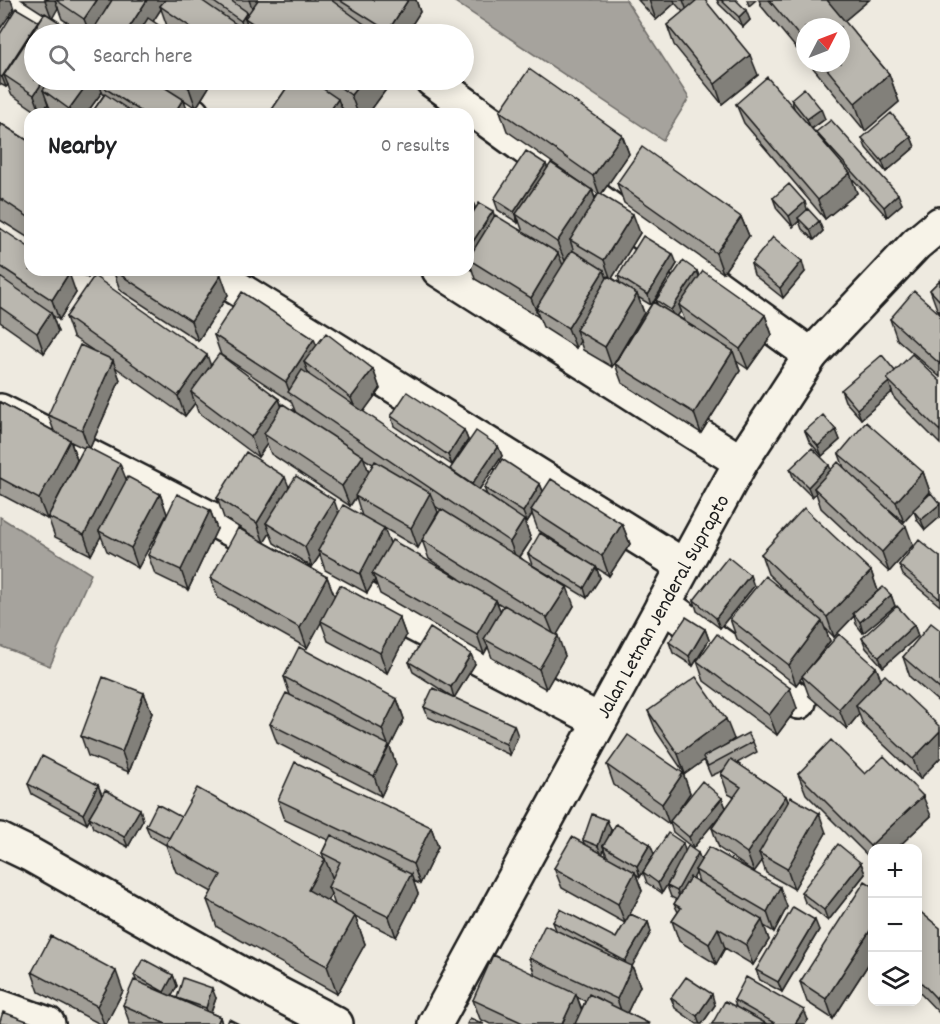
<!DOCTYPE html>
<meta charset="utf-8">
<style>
body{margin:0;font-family:Dekko,sans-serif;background:#f2f2f2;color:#202124}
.controls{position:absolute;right:18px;bottom:18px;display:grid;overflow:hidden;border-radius:12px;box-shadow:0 3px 15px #0003}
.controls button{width:54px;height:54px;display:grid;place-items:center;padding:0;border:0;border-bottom:2px solid #e0e0e0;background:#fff;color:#202124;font:30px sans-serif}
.compass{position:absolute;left:796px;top:18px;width:54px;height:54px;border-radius:50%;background:#fff;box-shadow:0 3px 15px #0003;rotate:48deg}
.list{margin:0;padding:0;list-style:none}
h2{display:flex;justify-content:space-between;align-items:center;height:78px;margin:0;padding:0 24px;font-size:26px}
h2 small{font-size:20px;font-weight:400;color:#757577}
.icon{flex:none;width:33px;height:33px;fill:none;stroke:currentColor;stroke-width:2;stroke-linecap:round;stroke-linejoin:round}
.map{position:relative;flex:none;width:940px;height:1024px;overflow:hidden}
.search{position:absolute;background:#fff;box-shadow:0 3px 15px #0003;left:24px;top:24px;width:450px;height:66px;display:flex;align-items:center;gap:15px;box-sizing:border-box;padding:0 21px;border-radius:33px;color:#757577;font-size:22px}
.panel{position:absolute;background:#fff;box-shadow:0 3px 15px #0003;left:24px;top:108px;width:450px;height:168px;border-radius:18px}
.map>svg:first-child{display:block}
</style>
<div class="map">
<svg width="940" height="1024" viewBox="0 0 940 1024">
<rect width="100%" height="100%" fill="#eeeae0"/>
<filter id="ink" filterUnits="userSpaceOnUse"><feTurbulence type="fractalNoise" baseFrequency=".0167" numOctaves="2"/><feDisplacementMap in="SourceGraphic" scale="12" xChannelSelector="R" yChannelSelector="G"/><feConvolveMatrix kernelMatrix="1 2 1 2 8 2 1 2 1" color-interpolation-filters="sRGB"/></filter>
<g filter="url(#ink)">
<path fill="#a6a39d" stroke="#6f6d69" stroke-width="1.5" d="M452 0H626L689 98 663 140Z
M0 517 91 574 50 666 0 646Z"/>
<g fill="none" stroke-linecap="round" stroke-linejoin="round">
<g stroke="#1c1c1c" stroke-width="38">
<path id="street" d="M16 0 69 34
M138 80 192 114
M432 80 811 355
M208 270 684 566
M439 270 741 462
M0 411 140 482 600 721
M663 604 799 702
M0 840 31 855 254 981 336 1024
M0 1007 48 1024"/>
</g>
<g stroke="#1c1c1c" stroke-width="38">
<path id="secondary" d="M435 1024 741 462 811 355 916 244 940 224"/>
</g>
<use href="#street" stroke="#f7f3e8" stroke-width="33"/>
<use href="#secondary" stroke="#f7f3e8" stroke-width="33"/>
</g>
<path fill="#a09d96" stroke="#1c1c1c" stroke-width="1.5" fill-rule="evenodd" d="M22 0H416L420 12 406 34H251L248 27 244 31 245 34H179L167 26 161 9 153 21 168 34H85L62 19 58 8 52 17 34 80H207L209 87 196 108 184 100 189 114H91L104 95 102 92 86 114H56L51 110 48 104 42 114H40L11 94 8 85 6 87 0 84V34L38 21V23L44 14Z
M638 0H705L758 75 722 104 674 45 667 25 683 12 675 3 656 20Z
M717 0H736L750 20 743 27 719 4Z
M759 0H869L844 21 889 74 899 102 865 131 809 63H841L805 27V59L762 7Z
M292 80H393L368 114H349L342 108 344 114H272L271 111Z
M791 99 825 119 812 129 817 135 816 132 902 204 887 217 851 177 857 193 825 219 744 123 736 104 794 108Z
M500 111 622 135 629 154 601 194 640 233 612 278 620 283 618 276 677 264 654 302 657 304 656 300 697 271 699 277 765 315 772 335 748 369 736 361 740 371 701 433 622 383 615 364 651 305 638 297 644 313 612 367 583 350 580 341 576 348 543 327 539 317 475 279 470 263 468 265V220L494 216 523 232 519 221 518 223 498 210 494 199 546 164 547 168 586 186 507 131ZM592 190 598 194 595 198ZM681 311 685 321 677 316Z
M0 123 30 142V239L0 220Z
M911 137 915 147 886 172 866 148 862 138Z
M617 183 741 217 749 236 723 273 624 203Z
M773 198 807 209 823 231 814 240 802 229 799 221 793 227 777 209Z
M0 228 76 293 59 320 52 315 58 332 44 353 0 322Z
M751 264 805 272 783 298 754 275Z
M75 270H94L88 278Z
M113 270 228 295 198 341 120 290Z
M940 280V313L937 309 930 290Z
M940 314V377L897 339 890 319Z
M66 317 210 366 279 399 282 406 295 411 291 401 221 355 214 335 317 345 373 369 380 389 363 412 451 471 498 446 502 456 479 490 487 495 484 488 540 484 543 491 622 524 630 544 609 576 538 530 532 514 527 522 524 520 531 540 520 557 574 606 556 635 565 656 546 689 492 658 488 647 484 654 380 594 375 580 367 593 325 570 320 555 312 567 274 543 270 533 264 542 327 577 334 595 399 617 406 636 387 673 328 641 321 622 307 648 218 598 211 578 255 537 224 518 217 498 289 486 339 513 362 516 356 497 350 506 271 454 267 444 258 457 198 412 195 403 185 416 115 367 120 380 90 448 126 480 160 494 167 514 138 568 107 551 101 536 91 555 55 537 48 517 84 448 71 442 77 460 47 519 0 494V402L54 431 48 415 92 350 73 337ZM363 458 373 464 369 472ZM435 506 441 510 425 536 438 512ZM384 528 418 548 422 540 429 559 460 579 390 544ZM497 602 503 606 500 611Z
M895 371 940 381V444L895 399 892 392 861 419 845 401 841 390Z
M391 416 464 430 468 440 452 465 394 426Z
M836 430 840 440 822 456 809 441 805 431Z
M839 454 923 472 930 492 920 504 940 503V517L925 530 917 520 914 511 904 522 889 509 913 545 889 572 821 508 816 493 812 497 794 479 790 469 831 470 844 468Z
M210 510 217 529 188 590 155 574 148 555Z
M528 554 596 567 600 578 587 598 532 565Z
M761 554 871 571 878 591 891 595 895 606 863 633 856 624 854 616 834 637 825 628 830 641 807 670 876 667 881 680 940 727V758L920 779 863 725 859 714 847 729 809 696 802 677 796 685 737 639 730 619 794 599 768 574Z
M940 557V606L903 575 899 565Z
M754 586 720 628 697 611 694 600Z
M914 625 918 636 883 667 866 648 862 638Z
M705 629 709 640 693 666 673 653 669 642Z
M940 630V703L910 677 903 657Z
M697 661 797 708 777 735 704 681Z
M409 662 475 664 454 698 413 672Z
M284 677 397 699 404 719 390 747 396 765 381 796 277 743 270 724 290 695Z
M144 693 152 713 129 772 88 756 81 736Z
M424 707 518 736 510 755 428 717Z
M648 711 734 739 722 747 753 742 757 752 737 763 786 796 788 802 826 833 794 889 766 873 762 861 754 872 719 848 712 828 725 809 693 848 673 832 670 823 669 824 614 785 607 765 683 773 690 793 679 810 722 798 726 808 734 797 728 794 721 774 724 770 711 776 704 760 685 774 656 731Z
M798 774H865L931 816 896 849H873V861L806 794Z
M28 784 98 785 102 795 140 809 143 820 128 847 93 828 90 819 87 824 32 794Z
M278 800 431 827 438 847 420 884 413 881 418 894 396 937 355 916 365 944 337 994 217 927 207 900 212 892 176 872 166 845 150 836 146 826 181 817 324 858 322 853 328 840 285 820ZM331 894 335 905 327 901Z
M611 830 608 839 654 854 644 870 685 851 698 853 701 861 787 907 774 932 764 926 769 940 753 965 725 948 716 964 679 941 672 921 678 912 674 904 677 900 671 897 667 886 671 878 662 893 647 883 643 872 640 877 636 874 642 891 630 914 648 922 651 932 632 966 640 986 627 1013 650 1024H490L480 1019 473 1000 535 975 529 958 556 930 553 922 616 938 625 923 562 888 554 868 584 844 583 840ZM604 849 607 856 602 854ZM696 873 699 882 693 879ZM577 997 585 1001 582 1009Z
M861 863 865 874 828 921 805 902 801 892Z
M873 886V957L833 1019 807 1002 800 982Z
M918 910 940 928V1014L918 991Z
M819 930 782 992 760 980 756 970Z
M32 972 123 991 106 1024H100L39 992Z
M134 975H173L177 986 172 996 177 998H216L211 1013 220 1017 222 1024H130L123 1005 136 980Z
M671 998 715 1005 702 1024H697L675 1008Z
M734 1000 808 1020 805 1024H712L736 1007Z"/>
<path fill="#82807a" stroke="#1c1c1c" stroke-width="1.5" d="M0 0H11L14 9 0 29Z
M45 0H55L58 8 52 19Z
M97 0H117L93 30 94 34H90L84 19Z
M147 0H166L160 6 161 9 145 34H125Z
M249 0H268L256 18Z
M408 0H416L420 12 406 34H389L388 31Z
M649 0H674L675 3 656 20Z
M683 0H698L690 19Z
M747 0H756L749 6Z
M827 0H869L837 27Z
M746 10 750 20 743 27 739 17Z
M247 12 251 22 245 18 248 27 245 32 241 21Z
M38 21 41 32 4 75 8 85 6 87 2 77Z
M243 29 245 34H239Z
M750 55 758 75 722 104 715 84Z
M889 74 899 102 865 131 855 103Z
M44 80H65L43 90 48 104 41 114 34 95Z
M90 80H111L100 85 102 92 86 114H71L69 109Z
M194 80H207L209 87 196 108 189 88Z
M363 80H393L368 114H358L351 95Z
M183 99 189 114H174Z
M338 99 344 114H328Z
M821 109 825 119 811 129 807 119Z
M622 135 629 154 600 196 593 176Z
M911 137 915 147 886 172 882 161Z
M546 164 550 175 516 214 519 221 518 223 514 212Z
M850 173 857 193 825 219 818 200Z
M592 190 599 210 570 240 573 249 565 261 557 242Z
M898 194 902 204 887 217 884 207Z
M471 197 475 207 468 218V202Z
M805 202 808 212 798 218 799 221 793 227 789 216Z
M493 211 496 222 468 259 470 263 468 265V249Z
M633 214 640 233 611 280 604 260Z
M741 217 749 236 723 273 716 253Z
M819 221 823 231 814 240 810 230Z
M558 253 566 273 536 308 539 318 531 298Z
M673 254 677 264 651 306 648 295Z
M802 261 805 272 783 298 780 288Z
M85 270H94L88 278Z
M604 270 611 290 576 330 580 341 576 348 568 328Z
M697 271 701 281 679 305 681 311 674 321 671 310Z
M69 273 76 293 59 320 52 300Z
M221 275 228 295 198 341 191 321Z
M637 294 644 313 612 367 605 347Z
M51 312 58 332 44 353 37 333Z
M765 315 772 335 748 369 740 349Z
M314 339 322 359 304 362 310 377 290 393 286 382Z
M733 351 740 371 701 433 694 413Z
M207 355 214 375 191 392 195 403 185 416 178 396Z
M113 360 120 380 89 450 82 430Z
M373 369 380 389 359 418 351 398Z
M889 382 892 392 861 419 857 409Z
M279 399 286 419 264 434 267 444 258 457 251 437Z
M464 430 468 440 452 465 448 455Z
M836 430 840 440 822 456 818 446Z
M70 440 77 460 47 519 39 499Z
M498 446 502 456 476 494 472 484Z
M363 456 370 475 350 506 342 486Z
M120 464 128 484 99 531 101 536 91 555 84 535Z
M829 465 833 475 814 488 816 493 812 497 808 487Z
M923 472 930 492 904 522 896 502Z
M285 477 293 497 266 523 270 533 264 543 257 523Z
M540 484 544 494 531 510 532 514 527 522 523 512Z
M430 493 438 512 418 548 411 528Z
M160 494 167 514 138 568 131 548Z
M334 500 341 520 318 551 320 555 312 567 305 547Z
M940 504V517L925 530 921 520Z
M210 510 217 529 188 590 181 570Z
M524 520 531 540 517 561 510 542Z
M622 524 630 544 609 576 602 556Z
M906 526 913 545 889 572 882 552Z
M384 528 392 548 372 574 375 580 367 593 360 574Z
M596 567 600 578 587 598 584 588Z
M871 571 878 591 853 613 854 616 834 637 827 617Z
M750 575 754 586 720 628 716 618Z
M327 577 335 597 307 648 300 628Z
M567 587 574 606 555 638 547 618Z
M891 595 895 606 863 633 860 622Z
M496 600 504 620 484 639 488 647 484 654 477 634Z
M399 617 406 636 387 673 380 653Z
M822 621 830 641 796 685 789 665Z
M914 625 918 636 883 667 879 657Z
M705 629 709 640 693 666 689 656Z
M558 636 565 656 546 689 539 669Z
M471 654 475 664 454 698 451 687Z
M876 667 884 687 856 705 859 714 847 729 839 709Z
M790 688 797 708 777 735 769 715Z
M144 693 152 713 129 772 122 752Z
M397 699 404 719 390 747 396 765 381 796 374 776 389 747 382 729Z
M726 719 734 739 685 774 678 754Z
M514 725 518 736 510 755 506 744Z
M940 731V758L920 779 913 759Z
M683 773 690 793 669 824 662 804Z
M98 785 102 796 89 817 90 819 87 824 83 814Z
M786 796 793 816 759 853 762 861 754 872 747 853Z
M923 796 931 816 896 849H873V852L870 846Z
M722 798 726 808 693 848 689 837Z
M140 809 143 820 128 847 124 837Z
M819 813 826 833 794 889 787 869Z
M607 820 611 830 605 847 603 846 604 849 602 856 598 846Z
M431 827 438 847 420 884 413 864Z
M683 843 686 854 662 893 658 883Z
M650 844 654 854 640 877 637 866Z
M698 853 702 863 695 870 696 873 681 902 677 891Z
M325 859 336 887H328L331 894 318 918 308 890Z
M861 863 865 874 828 921 824 910Z
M635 872 642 891 625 923 618 904Z
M411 874 418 894 396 937 389 917Z
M780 887 787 907 774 932 767 912Z
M355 916 365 944 337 994 327 966Z
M762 920 769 940 753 965 746 945Z
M815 920 819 930 782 992 778 982Z
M648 922 651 932 629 972 625 961Z
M873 926V957L833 1019 826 999Z
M718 928 725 948 716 964 709 944Z
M632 966 640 986 624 1019 617 999Z
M116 971 123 991 106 1024H104L97 1006Z
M173 975 177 986 168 1002 164 992Z
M212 988 216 998 209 1018 206 1008Z
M940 993V1009L936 998Z
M576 994 583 1014 579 1024H562Z
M712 994 715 1005 702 1024H700L697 1016Z
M804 1010 808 1020 805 1024H795Z
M220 1017 222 1024H217Z"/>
<path fill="#bab7af" stroke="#1c1c1c" stroke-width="1.5" d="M56 0H97L84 19Z
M112 0H147L125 34H99L93 30Z
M165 0H201L243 29 239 34H201L160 6Z
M211 0H230L247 12 241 21Z
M258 0H331L378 34H268L245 18Z
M339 0H408L388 31Z
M697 0H705L750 55 715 84 667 25Z
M721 0H736L746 10 739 17Z
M769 0H827L889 74 855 103 822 63H841V27H805V43Z
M16 8 38 21 2 77 0 76V34Z
M45 13 76 33 75 34H34V80H44L34 95 4 75Z
M148 18 166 30 163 34H138Z
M529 69 622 135 593 176 500 111Z
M767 77 850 173 818 200 736 104Z
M51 80H90L69 109 43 90Z
M104 80H153L183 99 174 114H145L100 85Z
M175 80H194L189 88Z
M292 80H310L338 99 328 114H276L271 111Z
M330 80H363L351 95Z
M804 88 821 109 807 119 791 99Z
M105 94 135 114H91Z
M891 113 911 137 882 161 862 138Z
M831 120 898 194 884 207 816 132Z
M0 123 30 142V218L0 198Z
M642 147 741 217 716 253 617 183Z
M526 151 546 164 514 212 494 199Z
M551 163 592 190 557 242 516 214Z
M789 184 805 202 789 216 773 198Z
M599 193 633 214 604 260 570 240Z
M479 203 493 211 468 249V220Z
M808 209 819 221 810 230 798 218Z
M495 215 558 253 531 298 468 259Z
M0 228 30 248V270H64L69 273 52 300 0 266Z
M643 236 673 254 648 295 618 276Z
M773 237 802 261 780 288 751 264Z
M572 250 604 270 568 328 536 308Z
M683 261 697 271 671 310 656 300Z
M113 270H212L221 275 191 321Z
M703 271 765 315 740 349 679 305Z
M94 276 207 355 178 396 66 317Z
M608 276 637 294 605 347 576 330Z
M0 277 51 312 37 333 0 307Z
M940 280V301L930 290Z
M914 291 940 314V364L890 319Z
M242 292 314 339 286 382 214 335Z
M653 302 733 351 694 413 615 364Z
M326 333 373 369 351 398 304 362Z
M80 345 113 360 82 430 48 415Z
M219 354 279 399 251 437 191 392Z
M912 354 940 381V431L887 379Z
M882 355 895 371 887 379 889 382 857 409 841 390Z
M302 370 524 520 510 542 288 392Z
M407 392 464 430 448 455 391 416Z
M0 402 70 440 39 499 0 478Z
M283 404 363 456 342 486 264 434Z
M823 415 836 430 818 446 805 431Z
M866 422 923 472 896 502 839 454Z
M476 431 498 446 472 484 450 469Z
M85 446 120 464 84 535 48 517Z
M812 448 829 465 808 487 790 469Z
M246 452 285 477 257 523 217 498Z
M502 459 540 484 523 512 484 488Z
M375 461 430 493 411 528 355 496Z
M838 462 906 526 882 552 814 488Z
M296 476 334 500 305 547 266 523Z
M128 477 160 494 131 548 99 531Z
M551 479 622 524 602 556 531 510Z
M931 493 940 504 921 520 913 510Z
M177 494 210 510 181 570 148 555Z
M343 505 384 528 360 574 318 551Z
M804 508 871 571 827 617 761 554Z
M441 509 567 587 547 618 422 540Z
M238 528 327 577 300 628 211 578Z
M540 533 596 567 584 588 528 554Z
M392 540 496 600 477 634 372 574Z
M919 540 940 557V599L899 565Z
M728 557 750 575 716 618 694 600Z
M765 576 822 621 789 665 730 619Z
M340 585 399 617 380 653 321 621Z
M883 587 891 595 860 622 853 613Z
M504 605 558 636 539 669 484 639Z
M897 606 914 625 879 657 862 638Z
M686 617 705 629 689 656 669 642Z
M931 623 940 630V689L903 657Z
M430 628 471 654 451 687 409 662Z
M717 634 790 688 769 715 697 661Z
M839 634 876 667 839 709 802 676Z
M299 647 397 699 382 729 284 677Z
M885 675 940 727V731L913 759 856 705Z
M103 677 144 693 122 752 81 736Z
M696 677 726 719 678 754 648 711Z
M433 688 514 725 506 744 424 707Z
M286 693 389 745 374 776 270 724Z
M748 733 753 742 708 766 703 757Z
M628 735 683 773 662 804 607 765Z
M831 740 865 774 884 756 923 796 870 846 798 774Z
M42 756 98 785 83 814 28 784Z
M731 759 786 796 747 853 712 828 741 787 721 774Z
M295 762 431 827 413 864 278 800Z
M702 781 722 798 689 837 670 821Z
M197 788 325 859 308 890 355 916 327 966 207 900 221 875 166 844Z
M105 790 140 809 124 837 89 817Z
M791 797 819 813 787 869 759 853Z
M157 804 181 817 169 838 146 826Z
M592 814 607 820 598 846 583 840Z
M616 824 650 844 637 866 603 846Z
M668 833 683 843 658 883 643 872Z
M331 835 411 874 389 917 328 887 340 862 322 853Z
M572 837 635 872 618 904 554 868Z
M838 844 861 863 824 910 801 892Z
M688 846 698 853 677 891 667 886Z
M709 847 780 887 767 912 695 870Z
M690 877 762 920 746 945 718 928 709 944 672 921 681 908 674 904Z
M865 881 873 886V926L826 999 800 982Z
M793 907 815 920 778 982 756 970Z
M560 909 616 938 630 914 648 922 625 961 553 922Z
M918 910 940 928V993L936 998 918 979Z
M545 925 632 966 617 999 529 958Z
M51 936 116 971 97 1006 32 972Z
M493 955 576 994 562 1024H525L473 1000Z
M143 959 173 975 164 992 134 975Z
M686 977 712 994 697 1016 671 998Z
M746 977 804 1010 795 1024H776L734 1000Z
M183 978 212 988 206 1008 177 998Z
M134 980 220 1017 217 1024H166L123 1005Z
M589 994 650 1024H575Z
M725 1001 767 1024H712Z
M3 1012 35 1024H0V1021Z
M470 1018 484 1024H467Z
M229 1019 239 1024H227Z"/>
</g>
<g text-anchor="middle" stroke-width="4.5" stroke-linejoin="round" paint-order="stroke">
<g font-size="21" fill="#1c1c1c" stroke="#f7f3e8">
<text transform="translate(662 606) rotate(-61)" y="7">Jalan Letnan Jenderal Suprapto</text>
</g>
</g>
</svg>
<div class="controls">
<button>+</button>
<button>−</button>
<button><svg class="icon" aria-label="layers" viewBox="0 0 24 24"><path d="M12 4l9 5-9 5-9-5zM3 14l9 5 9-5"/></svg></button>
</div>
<svg class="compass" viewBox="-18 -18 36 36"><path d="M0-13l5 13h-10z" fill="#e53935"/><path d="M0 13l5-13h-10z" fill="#757577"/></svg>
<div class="search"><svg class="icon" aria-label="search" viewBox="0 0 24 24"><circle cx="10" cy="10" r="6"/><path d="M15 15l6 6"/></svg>Search here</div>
<section class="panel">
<h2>Nearby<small>0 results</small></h2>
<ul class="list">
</ul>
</section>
</div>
